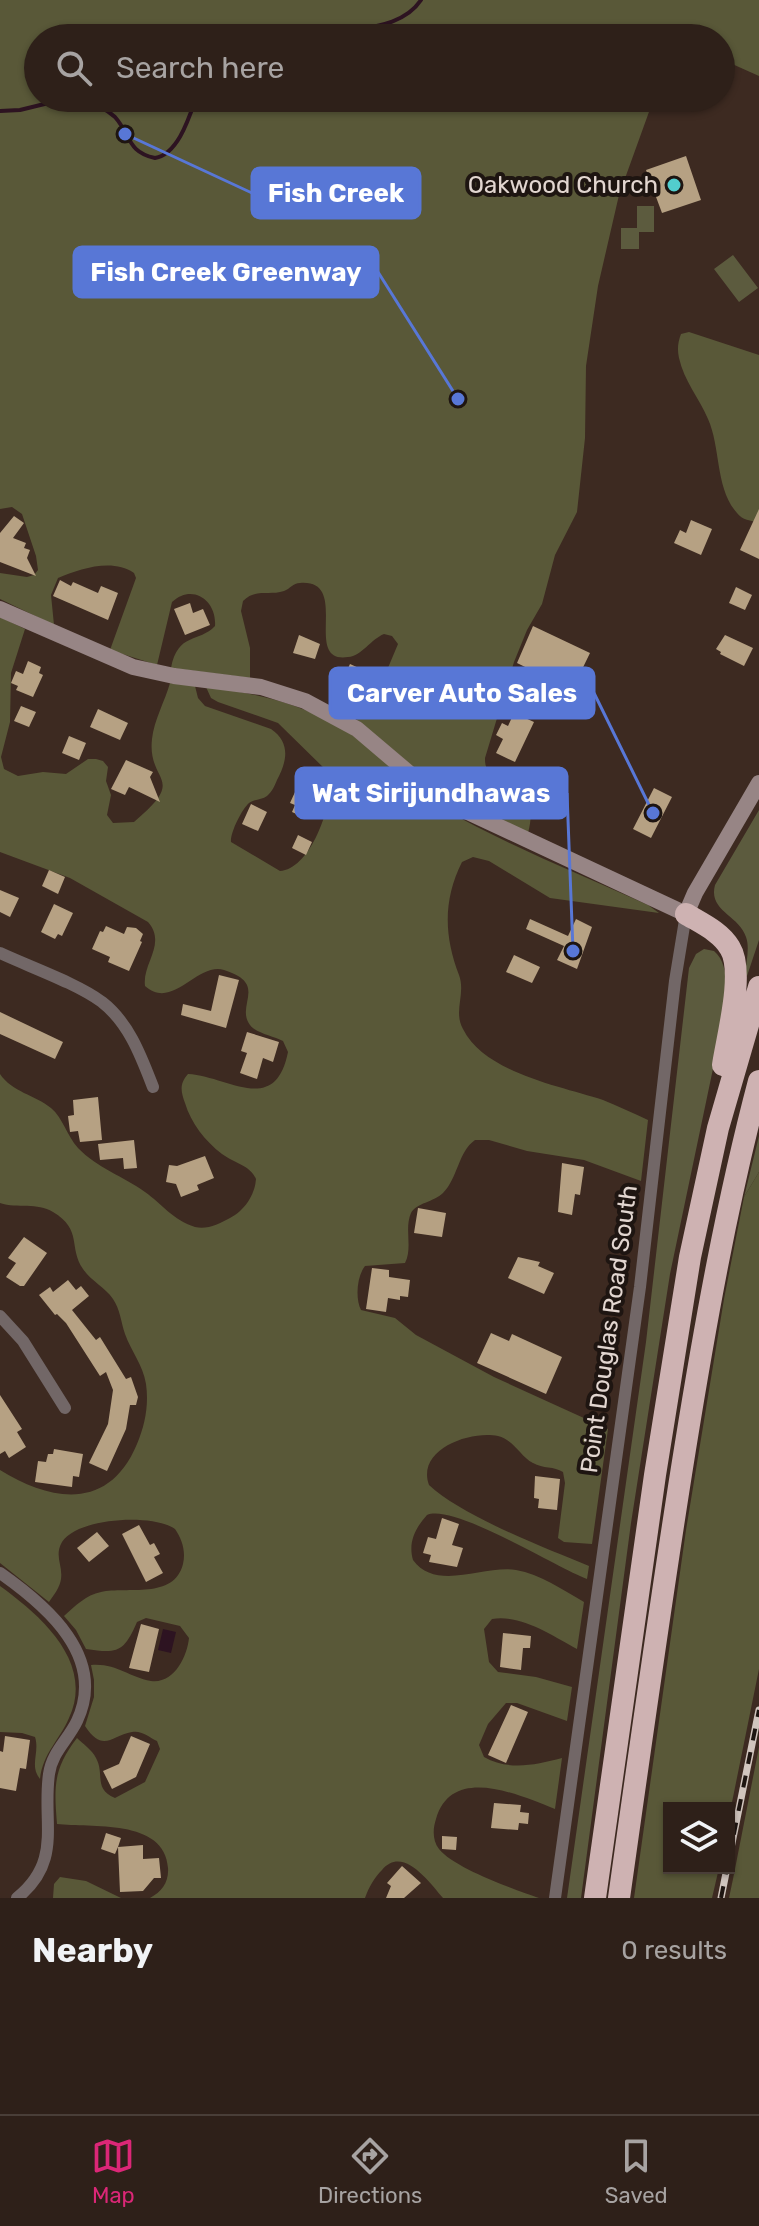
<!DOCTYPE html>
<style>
body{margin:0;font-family:Rubik,sans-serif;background:#362822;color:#f1f3f6}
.controls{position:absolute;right:24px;bottom:24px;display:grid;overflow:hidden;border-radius:0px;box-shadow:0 2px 6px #0004}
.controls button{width:72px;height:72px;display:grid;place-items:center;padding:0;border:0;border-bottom:2px solid #493e38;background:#2e2019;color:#f1f3f6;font:40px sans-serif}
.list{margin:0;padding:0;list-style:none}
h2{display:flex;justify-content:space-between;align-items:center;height:104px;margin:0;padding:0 32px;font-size:34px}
h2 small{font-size:26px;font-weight:400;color:#a7a3a2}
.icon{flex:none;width:44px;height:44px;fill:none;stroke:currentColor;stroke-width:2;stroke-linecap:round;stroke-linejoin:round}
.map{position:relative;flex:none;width:759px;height:1898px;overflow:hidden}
.search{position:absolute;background:#2e2019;box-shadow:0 2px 6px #0004;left:24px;right:24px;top:24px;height:88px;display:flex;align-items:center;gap:20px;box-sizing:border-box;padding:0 28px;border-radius:44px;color:#a7a3a2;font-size:30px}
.sheet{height:216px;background:#2e2019}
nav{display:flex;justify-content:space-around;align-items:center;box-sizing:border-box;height:112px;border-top:2px solid #493e38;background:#2e2019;font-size:22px;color:#a7a3a2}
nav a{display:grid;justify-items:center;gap:4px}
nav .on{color:#db2777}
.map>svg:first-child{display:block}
</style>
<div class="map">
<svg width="759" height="1898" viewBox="0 0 759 1898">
<rect width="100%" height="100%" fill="#3d2a21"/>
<path fill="#5c5b3e" d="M637 206H654V232H639V249H621V228H637Z
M733 255 758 288 739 302 714 269Z
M759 810V940L747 976 745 975C746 963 750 948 746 937 739 915 708 911 715 885Z
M704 949 714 951C732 966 725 1000 723 1021L670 1274 631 1523 581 1898H567L646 1342 689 968 696 954Z
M759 1136V1172L744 1197Z"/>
<path fill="#595838" d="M0 0H759V76L721 59V38H38V98H654L619 195 598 286 586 366 585 438 577 512 555 555 542 604 527 630 514 662 485 758C484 796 544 774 528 833L461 801 423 775 355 718 363 706 377 694 398 644 392 636 384 634C371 639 362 656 348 657 301 664 352 579 300 583 293 583 290 589 284 591 269 596 256 588 243 601L241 611 250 648V678L171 668C178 632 199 643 215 626 217 600 192 583 172 602L157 665 110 650 136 578 134 573C112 558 80 569 58 578L51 595 54 625 0 599V573L27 577 34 575 38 570 36 556 22 514 12 507 0 509Z
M689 332 759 355V522C751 521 742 520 737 513 715 488 721 448 708 419 699 398 684 381 679 358 677 349 678 342 681 334Z
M0 617 25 629 11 673 10 722 1 757 4 769 18 776 43 772 66 774 88 759H96L103 761 108 767 106 781 111 795 107 815 113 823 134 822C189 776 147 784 152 739 154 720 165 701 170 683L195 686 198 698 205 706 271 729C291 743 287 761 277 780 275 785 272 792 267 796 262 800 254 799 249 803 242 809 230 833 231 842L280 871C312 869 335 800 329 773L278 723 218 702 211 698 206 687C272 695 327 710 378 755 400 774 418 795 444 809 509 846 580 874 648 905L659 913 550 898 489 861 473 857 462 862C443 900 444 936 459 975 466 994 453 1011 463 1029 485 1073 560 1086 603 1100 618 1106 633 1113 648 1120L641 1181 584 1160 527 1151 489 1140H475C458 1152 458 1178 443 1193 434 1202 416 1203 411 1213 404 1229 413 1247 405 1263L365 1266C357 1276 355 1298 361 1310L395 1318 416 1335 494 1377 608 1429 592 1544 564 1542 558 1538 565 1483 563 1472C554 1466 543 1469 533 1463 520 1456 514 1440 498 1436 471 1430 416 1449 429 1485 462 1516 545 1548 589 1566L587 1579C556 1567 453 1503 427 1515 415 1528 408 1543 413 1560 436 1592 484 1565 516 1570 540 1574 563 1590 584 1602L577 1649C553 1636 521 1614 492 1619L484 1629 489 1662 498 1672 536 1677 572 1687 567 1721 517 1703H506L488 1724 479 1745 484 1757C509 1771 535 1765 562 1758L555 1809C519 1795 452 1764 436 1819 433 1828 432 1840 439 1849 454 1868 515 1890 539 1898H443C429 1882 403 1845 382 1870 374 1878 369 1887 365 1898H150C162 1892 169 1882 168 1868 165 1818 90 1828 57 1824 54 1787 53 1769 77 1738 83 1744 92 1750 96 1758 105 1774 93 1789 115 1798L145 1782 160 1749 157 1741C149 1737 141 1730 132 1732 111 1736 103 1753 85 1726L94 1697V1680L91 1665C117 1663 128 1677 151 1681 174 1684 187 1657 189 1638L180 1626 146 1618 137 1622C124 1652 118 1654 86 1649L76 1630 64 1616C75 1606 86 1595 101 1592 127 1586 174 1600 183 1564 186 1551 182 1539 175 1529 152 1513 77 1518 62 1542 54 1556 63 1565 61 1579 60 1587 54 1595 49 1602L0 1563V1470C52 1502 109 1511 137 1444 145 1425 149 1405 146 1384 143 1365 131 1351 125 1334 121 1322 120 1309 113 1299 105 1287 91 1281 83 1269 68 1247 83 1230 53 1212 37 1202 18 1209 0 1203V1074C12 1092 35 1095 51 1108 63 1118 67 1136 78 1148 97 1168 123 1176 145 1192 162 1204 173 1220 195 1227 207 1230 219 1224 230 1218 244 1211 255 1195 256 1179 250 1165 234 1163 222 1154 205 1141 191 1123 185 1103 181 1092 179 1084 188 1074 228 1076 275 1117 288 1052L283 1041C273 1036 256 1033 250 1025 235 1005 269 984 224 970 197 962 173 1011 145 986 142 963 167 944 148 922L70 878 0 852Z
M759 1172V1669L729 1817V1808H669V1868H719L712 1898H634L686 1530 724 1299 744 1197Z
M0 1586C40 1615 95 1662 69 1718 59 1741 43 1753 40 1779 29 1766 40 1752 35 1737L22 1733 0 1732Z
M759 1747V1898H729L733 1879Z
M60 1877 86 1881 121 1898H53L54 1884Z"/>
<path fill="#2d1321" d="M163 1629 176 1632 171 1653 158 1650Z"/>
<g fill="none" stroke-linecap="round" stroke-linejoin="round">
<path stroke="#2d1321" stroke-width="4" d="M319 38C352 26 400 32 421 0
M79 98C92 102 105 108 115 117 131 135 127 152 155 158 178 154 189 118 196 98
M0 111 20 110 69 98"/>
</g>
<path fill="#b6a183" d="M686 156 701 200 662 213 646 170Z
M759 509V559L740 550Z
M14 516 24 523 13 538 26 543 24 548 30 550 27 558 36 576 0 562V533Z
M691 520 712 529 701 555 674 543 680 530 686 533Z
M60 580 71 586 73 582 98 593 101 586 118 593 108 620 53 596Z
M736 587 752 595 745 610 729 603Z
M190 603 193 613 203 609 210 625 185 635 174 609Z
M533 626 590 653 572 690 517 663Z
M299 635 320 644 315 659 293 653Z
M725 635 753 648 744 666 720 654 721 652 716 649Z
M28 661 41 667 39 673 43 675 33 697 16 690 18 686 11 683 16 671 23 674Z
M350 664 383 679 375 694 343 679Z
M21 706 36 712 29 727 14 721Z
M98 709 128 723 120 740 90 727Z
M514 713 534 722 515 762 496 753 503 739 496 735 502 723 508 726Z
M69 736 86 743 79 760 62 753Z
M126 760 153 772 150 777 160 802 129 787 125 795 111 789Z
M306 768 328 778 322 792 317 790 303 817 292 812 295 805 290 803Z
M654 788 672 797 651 838 633 829Z
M251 804 267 812 258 831 242 824Z
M298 835 312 842 306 855 292 848Z
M49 870 65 877 58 894 42 886Z
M0 890 19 898 10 917 0 912Z
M54 904 73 913 62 936 58 934 55 939 41 932Z
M530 919 568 936 576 919 592 927 577 969 557 960 564 946 526 929Z
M106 926 124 934 127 927 136 928 143 934 140 941 142 942 129 971 108 962 110 957 92 949 100 931 103 932Z
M514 955 540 967 532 983 506 972Z
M219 975 239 980 226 1028 181 1015 183 1004 211 1011Z
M0 1012 63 1042 55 1059 0 1034Z
M247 1032 279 1042 273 1062 263 1058 257 1079 240 1073 247 1053 241 1051Z
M98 1097 102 1140 80 1142 78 1131 70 1132 68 1116 74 1115 73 1100Z
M134 1140 137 1168 124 1169 123 1158 100 1160 98 1144Z
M205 1156 214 1178 197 1185 199 1190 181 1197 176 1184 166 1182 169 1165 177 1166Z
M562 1163 584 1167 580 1195 575 1194 572 1215 558 1212Z
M418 1208 446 1213 442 1237 414 1233Z
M24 1237 47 1253 24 1286H20L6 1277 16 1263 8 1258Z
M518 1257 540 1262 538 1266 554 1273 544 1294 508 1278Z
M372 1268 389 1270V1277L410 1280 408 1297 400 1296V1300L388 1298 386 1312 366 1309Z
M68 1280 76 1290 81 1286 89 1296 72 1310 96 1340 100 1337 126 1379 131 1377 138 1397 136 1405H130L126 1429 107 1471 89 1463 108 1424 113 1390 106 1372 100 1376 66 1323 57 1314 55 1315 39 1295 50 1287 53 1292Z
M491 1333 509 1341 512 1334 562 1357 546 1394 477 1363Z
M0 1395 22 1429 17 1432 26 1447 9 1458 5 1451 0 1454Z
M54 1449 83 1454 79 1477 73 1476 72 1487 35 1482 38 1461 46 1462 48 1454H53Z
M535 1476 560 1479 557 1510 538 1508 539 1499 534 1498Z
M442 1518 459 1524 452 1545 463 1548 457 1567 429 1562 431 1555 423 1553 428 1537 436 1539Z
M139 1525 150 1545 154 1543 160 1554 154 1557 163 1573 146 1582 122 1534Z
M97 1532 109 1546 89 1562 77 1548Z
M141 1624 159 1629 149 1672 129 1668Z
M503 1633 531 1636 530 1648H523L521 1670 500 1667Z
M511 1705 528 1712 506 1763 488 1755Z
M5 1736 30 1740 26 1769 20 1768 16 1791 0 1788V1751L3 1752Z
M131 1736 150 1744 136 1777 112 1789 103 1771 119 1764Z
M494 1803 521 1805 520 1812 529 1813 528 1824 519 1823 518 1830 491 1828Z
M106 1833 121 1838 118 1847 143 1845V1859L159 1858 161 1878H154L143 1891 120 1892 118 1847 115 1854 101 1849Z
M442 1836 457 1837 456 1850 442 1849Z
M402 1866 421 1883 404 1898H386L391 1886 387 1883Z"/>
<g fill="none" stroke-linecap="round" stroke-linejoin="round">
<path stroke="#726767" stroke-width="12" d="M0 953C30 967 76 983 102 1002 129 1023 141 1056 153 1087
M0 1316 23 1341 65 1408
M0 1573C47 1606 107 1657 77 1721 68 1740 52 1752 49 1774 42 1823 63 1861 17 1898
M555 1898 640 1287 675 981 686 914"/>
<path stroke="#978585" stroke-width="16" d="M0 609 133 667 174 676 261 687 305 701 357 729 423 785 455 806 686 914 695 893 759 783"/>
<path stroke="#ceb2b2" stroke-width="22" d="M686 914C701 923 721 932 730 948 745 972 727 1037 723 1065
M595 1898 655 1475 690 1257 718 1128 759 987
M619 1898C640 1748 661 1598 685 1449 705 1325 727 1202 759 1081"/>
<g stroke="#d1c5be" stroke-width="7">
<path id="rail" d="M729 1858 759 1710
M721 1898 727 1868"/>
</g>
<use href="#rail" stroke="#1e1511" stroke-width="4" stroke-dasharray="12" stroke-linecap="butt"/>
</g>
<circle fill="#52cdcd" stroke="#1e1511" stroke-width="3" cx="674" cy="185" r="8"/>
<g text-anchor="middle" stroke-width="8" stroke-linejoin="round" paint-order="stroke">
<g font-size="24" fill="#e2d6d0" stroke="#1e1511" text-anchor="end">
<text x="658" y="193">Oakwood Church</text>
</g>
<g font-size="24" fill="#e2d6d0" stroke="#1e1511">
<text transform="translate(609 1329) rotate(-82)" y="8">Point Douglas Road South</text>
</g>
</g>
<path fill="none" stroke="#5877d6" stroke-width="3" d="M125 134L252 193M458 399L378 272M653 813L594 693M573 951L567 793"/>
<g fill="#5877d6" stroke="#1e1511" stroke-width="3">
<circle cx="125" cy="134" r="8"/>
<circle cx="458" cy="399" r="8"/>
<circle cx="653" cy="813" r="8"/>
<circle cx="573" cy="951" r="8"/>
</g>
<g fill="#5877d6" stroke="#5877d6" stroke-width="3">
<rect x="252" y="168" width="168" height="50" rx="8"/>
<rect x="74" y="247" width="304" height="50" rx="8"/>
<rect x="330" y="668" width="264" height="50" rx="8"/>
<rect x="296" y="768" width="271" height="50" rx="8"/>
</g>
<g font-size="26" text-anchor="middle" font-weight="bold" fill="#fff">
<text x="336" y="202">Fish Creek</text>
<text x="226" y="281">Fish Creek Greenway</text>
<text x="462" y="702">Carver Auto Sales</text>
<text x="431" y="802">Wat Sirijundhawas</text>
</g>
</svg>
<div class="controls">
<button><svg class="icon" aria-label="layers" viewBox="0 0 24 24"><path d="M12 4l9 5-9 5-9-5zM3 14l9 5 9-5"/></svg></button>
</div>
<div class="search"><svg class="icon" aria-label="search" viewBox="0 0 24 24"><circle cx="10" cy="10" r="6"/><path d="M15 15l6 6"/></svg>Search here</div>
</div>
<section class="sheet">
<h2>Nearby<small>0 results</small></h2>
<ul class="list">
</ul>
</section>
<nav>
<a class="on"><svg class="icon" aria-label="map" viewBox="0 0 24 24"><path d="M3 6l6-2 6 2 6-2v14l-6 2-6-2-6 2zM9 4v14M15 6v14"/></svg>Map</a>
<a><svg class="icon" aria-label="directions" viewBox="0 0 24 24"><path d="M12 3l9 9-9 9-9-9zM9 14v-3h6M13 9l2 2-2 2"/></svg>Directions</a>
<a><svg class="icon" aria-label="saved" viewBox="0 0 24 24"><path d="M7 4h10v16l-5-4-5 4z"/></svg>Saved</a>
</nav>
